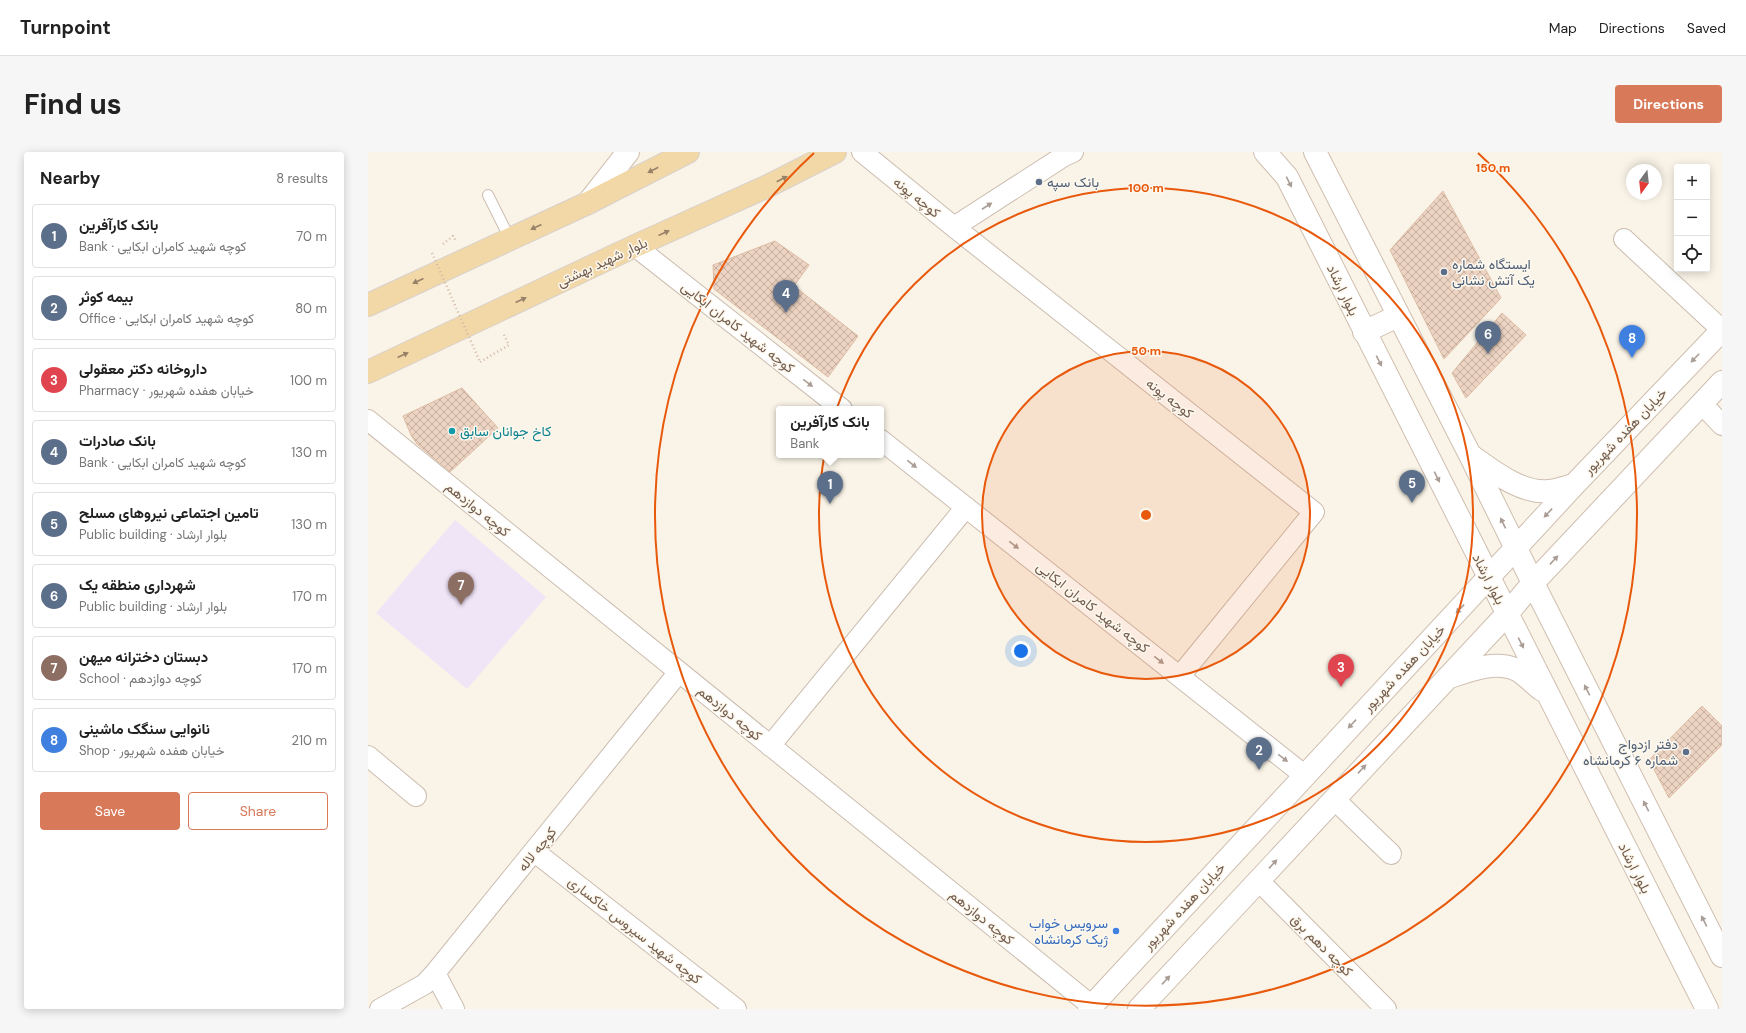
<!DOCTYPE html>
<meta charset="utf-8">
<style>
body{margin:0;font-family:"DM Sans",Vazirmatn,sans-serif;background:#f6f6f6;color:#222}
.controls{position:absolute;right:12px;top:12px;display:grid;overflow:hidden;border-radius:4px;box-shadow:0 2px 10px #0003}
.controls button{width:36px;height:36px;display:grid;place-items:center;padding:0;border:0;border-bottom:1px solid #e0e0e0;background:#fff;color:#222;font:20px sans-serif}
.compass{position:absolute;left:1258px;top:12px;width:36px;height:36px;border-radius:50%;background:#fff;box-shadow:0 2px 10px #0003;rotate:195deg}
.you{position:absolute;left:653px;top:499px;width:14px;height:14px;margin:-10px;border:3px solid #fff;border-radius:50%;background:#1a73e8;box-shadow:0 0 0 6px #1a73e833}
.badge{display:grid;place-items:center;width:26px;height:26px;border-radius:50%;background:#d87959;color:#fff;font-size:13px;font-weight:700}
.pin{position:absolute;translate:-50% -33px;filter:drop-shadow(0 1px 2px #0008)}
.pin::after{content:'';position:absolute;top:21px;width:14px;height:12px;background:inherit;clip-path:polygon(0 0,100% 0,50% 100%)}
.popup{position:absolute;left:408px;top:254px;width:108px;height:52px;box-sizing:border-box;display:grid;place-content:center;border-radius:4px;background:#fff;filter:drop-shadow(0 1px 3px #0005);font-size:13px;white-space:nowrap;color:#767676}
.popup b{font-size:15px;color:#222}
.popup::after{content:'';position:absolute;left:50%;top:100%;margin-left:-8px;border:8px solid transparent;border-top-color:#fff}
.list{margin:0;padding:0;list-style:none}
h2{display:flex;justify-content:space-between;align-items:center;height:52px;margin:0;padding:0 16px;font-size:17px}
h2 small{font-size:13px;font-weight:400;color:#767676}
.list li{display:grid;grid-template-columns:26px 1fr auto;gap:12px;align-items:center;box-sizing:border-box;height:64px;margin:0 8px 8px;padding:0 8px;border:1px solid #e0e0e0;border-radius:4px}
.list b{display:block;font-size:15px;white-space:nowrap}
.list p{margin:0;font-size:13px;white-space:nowrap;color:#767676}
.list em{font-size:13px;font-style:normal;color:#767676}
.actions{display:flex;gap:8px;padding:12px 16px}
.actions a{flex:1;padding:9px 0;border:1px solid #d87959;border-radius:4px;text-align:center;font-size:14px;color:#d87959}
.actions .main{background:#d87959;color:#fff}
.icon{flex:none;width:22px;height:22px;fill:none;stroke:currentColor;stroke-width:2;stroke-linecap:round;stroke-linejoin:round}
.map{position:relative;flex:none;width:1354px;height:857px;overflow:hidden;border-radius:4px}
header{display:flex;align-items:center;gap:24px;box-sizing:border-box;height:56px;padding:0 20px;background:#fff;border-bottom:1px solid #e0e0e0}
header strong{font-size:19px}
nav{display:flex;gap:22px;margin-inline-start:auto;font-size:14px}
.intro{display:flex;align-items:center;justify-content:space-between;box-sizing:border-box;height:96px;padding:0 24px}
h1{margin:0;font-size:28px}
.button{padding:10px 18px;border-radius:4px;background:#d87959;color:#fff;font-size:14px;font-weight:700}
main{display:flex;gap:24px;padding:0 24px}
aside{flex:1;background:#fff;border-radius:4px;box-shadow:0 2px 10px #0003}
.map>svg:first-child{display:block}
</style>
<header>
<strong>Turnpoint</strong>
<nav><a>Map</a><a>Directions</a><a>Saved</a></nav>
</header>
<div class="intro"><h1>Find us</h1><a class="button">Directions</a></div>
<main>
<aside>
<h2>Nearby<small>8 results</small></h2>
<ul class="list">
<li><span class="badge" style="background:#5c6f8a">1</span><div><b>بانک کارآفرین</b><p>Bank · کوچه شهید کامران ابکایی</p></div><em>70 m</em></li>
<li><span class="badge" style="background:#5c6f8a">2</span><div><b>بیمه کوثر</b><p>Office · کوچه شهید کامران ابکایی</p></div><em>80 m</em></li>
<li><span class="badge" style="background:#e0444e">3</span><div><b>داروخانه دکتر معقولی</b><p>Pharmacy · خیابان هفده شهریور</p></div><em>100 m</em></li>
<li><span class="badge" style="background:#5c6f8a">4</span><div><b>بانک صادرات</b><p>Bank · کوچه شهید کامران ابکایی</p></div><em>130 m</em></li>
<li><span class="badge" style="background:#5c6f8a">5</span><div><b>تامین اجتماعی نیروهای مسلح</b><p>Public building · بلوار ارشاد</p></div><em>130 m</em></li>
<li><span class="badge" style="background:#5c6f8a">6</span><div><b>شهرداری منطقه یک</b><p>Public building · بلوار ارشاد</p></div><em>170 m</em></li>
<li><span class="badge" style="background:#8d6e63">7</span><div><b>دبستان دخترانه میهن</b><p>School · کوچه دوازدهم</p></div><em>170 m</em></li>
<li><span class="badge" style="background:#3f7fe0">8</span><div><b>نانوایی سنگک ماشینی</b><p>Shop · خیابان هفده شهریور</p></div><em>210 m</em></li>
</ul>
<div class="actions"><a class="main">Save</a><a>Share</a></div>
</aside>
<div class="map">
<svg width="1354" height="857" viewBox="0 0 1354 857">
<defs>
<pattern id="building-cross-hatch" width="8" height="8" patternUnits="userSpaceOnUse"><rect width="8" height="8" fill="#edd4c2"/><path d="M0 0l8 8M0 8l8-8" fill="none" stroke="#c4afa0"/></pattern>
</defs>
<rect width="100%" height="100%" fill="#faf4e8"/>
<path fill="#f0e4f7" d="M87 368 178 445 99 537 8 461Z"/>
<path fill="url(#building-cross-hatch)" stroke="#debca4" d="M1075 39 1133 146 1076 207 1022 98Z
M407 89 441 113 426 134 490 184 460 225 346 137 345 113Z
M1134 161 1158 183 1098 246 1084 221Z
M94 236 130 276 82 320 49 292 43 283 35 264Z
M1334 554 1354 574V593L1301 646 1281 608Z"/>
<g fill="none" stroke-linecap="round" stroke-linejoin="round">
<g stroke="#cbbcaf" stroke-width="12">
<path id="service" d="M120 43 142 87"/>
</g>
<g stroke="#cbbcaf" stroke-width="22">
<path id="minor" d="M494 0 586 75 946 360 812 524
M586 75 696 4 705 0
M1256 87 1354 178
M267 94 474 257
M1334 252 1354 273
M0 268 724 854
M513 288 936 623
M402 594 598 355
M0 604 48 644
M966 647 1023 702
M167 700 368 857
M890 728 1018 857
M67 821 86 857
M12 857 57 832 67 821 311 520"/>
</g>
<g stroke="#cfbeaf" stroke-width="24">
<path id="secondary" d="M897 0 919 25 1339 857
M947 0 1102 303 1165 431 1354 804
M220 51 260 0
M996 180 1030 164
M1105 305C1126 320 1154 342 1181 339 1190 338 1198 335 1206 333
M1082 525C1102 518 1128 508 1149 518 1158 523 1166 532 1174 538
M721 857 1206 333 1354 178
M771 857 1139 462 1165 431 1354 230"/>
</g>
<g stroke="#d8d1cd" stroke-width="24">
<path id="primary" d="M0 153 220 51 320 0
M0 220 267 94 400 34 467 0"/>
</g>
<path stroke="#d2b8a5" stroke-width="2.5" stroke-dasharray="1 3" stroke-linecap="butt" d="M75 92 85 84 88 89
M112 210 141 193 135 181"/>
<use href="#service" stroke="#fff" stroke-width="10"/>
<use href="#minor" stroke="#fff" stroke-width="20"/>
<use href="#secondary" stroke="#fff" stroke-width="22"/>
<use href="#primary" stroke="#f2d8a7" stroke-width="22"/>
<path stroke="#d2b8a5" stroke-width="2.5" stroke-dasharray="1 3" stroke-linecap="butt" d="M64 101 112 210"/>
</g>
<defs><path id="oneway-solid" d="M-6-.8H1V-3.2L6.5 0L1 3.2V.8H-6Z"/></defs>
<g fill="#988169">
<use href="#oneway-solid" transform="translate(285 18) rotate(153)"/>
<use href="#oneway-solid" transform="translate(414 27) rotate(-27)"/>
<use href="#oneway-solid" transform="translate(168 75) rotate(155)"/>
<use href="#oneway-solid" transform="translate(296 81) rotate(-24)"/>
<use href="#oneway-solid" transform="translate(50 129) rotate(155)"/>
<use href="#oneway-solid" transform="translate(153 148) rotate(-25)"/>
<use href="#oneway-solid" transform="translate(35 203) rotate(-25)"/>
</g>
<g fill="#aa9d95">
<use href="#oneway-solid" transform="translate(921 30) rotate(63)"/>
<use href="#oneway-solid" transform="translate(619 54) rotate(-33)"/>
<use href="#oneway-solid" transform="translate(1327 206) rotate(134)"/>
<use href="#oneway-solid" transform="translate(1011 209) rotate(63)"/>
<use href="#oneway-solid" transform="translate(440 231) rotate(38)"/>
<use href="#oneway-solid" transform="translate(544 312) rotate(38)"/>
<use href="#oneway-solid" transform="translate(1069 325) rotate(63)"/>
<use href="#oneway-solid" transform="translate(1180 361) rotate(133)"/>
<use href="#oneway-solid" transform="translate(1135 371) rotate(-116)"/>
<use href="#oneway-solid" transform="translate(646 393) rotate(38)"/>
<use href="#oneway-solid" transform="translate(1186 408) rotate(-47)"/>
<use href="#oneway-solid" transform="translate(1092 457) rotate(133)"/>
<use href="#oneway-solid" transform="translate(1153 491) rotate(63)"/>
<use href="#oneway-solid" transform="translate(791 508) rotate(38)"/>
<use href="#oneway-solid" transform="translate(1219 538) rotate(-117)"/>
<use href="#oneway-solid" transform="translate(984 572) rotate(133)"/>
<use href="#oneway-solid" transform="translate(915 606) rotate(38)"/>
<use href="#oneway-solid" transform="translate(994 617) rotate(-47)"/>
<use href="#oneway-solid" transform="translate(1278 654) rotate(-117)"/>
<use href="#oneway-solid" transform="translate(905 712) rotate(-47)"/>
<use href="#oneway-solid" transform="translate(1336 769) rotate(-117)"/>
<use href="#oneway-solid" transform="translate(798 828) rotate(-47)"/>
</g>
<circle cx="778" cy="363" r="164" fill="#e8590c" fill-opacity=".12"/>
<g fill="none" stroke="#e8590c" stroke-width="2">
<circle cx="778" cy="363" r="164"/>
<circle cx="778" cy="363" r="327"/>
<path d="M1110 1A491 491 0 1 1 446 1"/>
</g>
<g fill="#5c6f8a" stroke="#fdf8ee" stroke-width="1.5">
<circle cx="671" cy="30" r="4"/>
<circle cx="1076" cy="120" r="4"/>
<circle cx="1318" cy="600" r="4"/>
</g>
<circle fill="#0f9aa8" stroke="#fdf8ee" stroke-width="1.5" cx="84" cy="279" r="4"/>
<circle fill="#3f7fe0" stroke="#fdf8ee" stroke-width="1.5" cx="748" cy="779" r="4"/>
<g text-anchor="middle" stroke-width="3" stroke-linejoin="round" paint-order="stroke">
<g font-size="14" fill="#4e5e75" stroke="#fdf8ee" text-anchor="start">
<text x="679" y="35">بانک سپه</text>
<text x="1084" y="117">ایستگاه شماره<tspan x="1084" dy="16">یک آتش نشانی</tspan></text>
<text x="1310" y="597" text-anchor="end">دفتر ازدواج<tspan x="1310" dy="16">شماره ۶ کرمانشاه</tspan></text>
</g>
<g font-size="14" fill="#725c4e" stroke="#fdf8ee">
<text transform="translate(549 45) rotate(39)" y="5">کوچه پونه</text>
<text transform="translate(234 110) rotate(-25)" y="5">بلوار شهید بهشتی</text>
<text transform="translate(975 138) rotate(64)" y="5">بلوار ارشاد</text>
<text transform="translate(370 175) rotate(38)" y="5">کوچه شهید کامران ابکایی</text>
<text transform="translate(802 246) rotate(38)" y="5">کوچه پونه</text>
<text transform="translate(1257 279) rotate(-46)" y="5">خیابان هفده شهریور</text>
<text transform="translate(110 357) rotate(39)" y="5">کوچه دوازدهم</text>
<text transform="translate(1121 427) rotate(63)" y="5">بلوار ارشاد</text>
<text transform="translate(725 455) rotate(38)" y="5">کوچه شهید کامران ابکایی</text>
<text transform="translate(1036 516) rotate(-47)" y="5">خیابان هفده شهریور</text>
<text transform="translate(362 561) rotate(39)" y="5">کوچه دوازدهم</text>
<text transform="translate(169 697) rotate(-51)" y="5">کوچه لاله</text>
<text transform="translate(1267 716) rotate(63)" y="5">بلوار ارشاد</text>
<text transform="translate(816 754) rotate(-47)" y="5">خیابان هفده شهریور</text>
<text transform="translate(614 765) rotate(39)" y="5">کوچه دوازدهم</text>
<text transform="translate(267 778) rotate(38)" y="5">کوچه شهید سیروس خاکساری</text>
<text transform="translate(954 793) rotate(45)" y="5">کوچه دهم برق</text>
</g>
<g font-size="14" fill="#0d838f" stroke="#fdf8ee" text-anchor="start">
<text x="92" y="284">کاخ جوانان سابق</text>
</g>
<g font-size="14" fill="#366cbe" stroke="#fdf8ee" text-anchor="end">
<text x="740" y="776">سرویس خواب<tspan x="740" dy="16">ژیک کرمانشاه</tspan></text>
</g>
</g>
<circle cx="778" cy="363" r="6" fill="#e8590c" stroke="#fdf8ee" stroke-width="2"/>
<g font-size="12" text-anchor="middle" font-weight="bold" fill="#e8590c" stroke="#fdf8ee" stroke-width="3" stroke-linejoin="round" paint-order="stroke">
<text x="1125" y="20">150 m</text>
<text x="778" y="40">100 m</text>
<text x="778" y="203">50 m</text>
</g>
</svg>
<div class="controls">
<button>+</button>
<button>−</button>
<button><svg class="icon" aria-label="locate" viewBox="0 0 24 24"><circle cx="12" cy="12" r="6"/><path d="M12 2v4M12 18v4M2 12h4M18 12h4"/></svg></button>
</div>
<svg class="compass" viewBox="-18 -18 36 36"><path d="M0-13l5 13h-10z" fill="#e53935"/><path d="M0 13l5-13h-10z" fill="#767676"/></svg>
<div class="you"></div>
<div class="pin badge" style="left:462px;top:352px;background:#5c6f8a">1</div>
<div class="popup"><b>بانک کارآفرین</b>Bank</div>
<div class="pin badge" style="left:891px;top:618px;background:#5c6f8a">2</div>
<div class="pin badge" style="left:973px;top:535px;background:#e0444e">3</div>
<div class="pin badge" style="left:418px;top:161px;background:#5c6f8a">4</div>
<div class="pin badge" style="left:1044px;top:351px;background:#5c6f8a">5</div>
<div class="pin badge" style="left:1120px;top:202px;background:#5c6f8a">6</div>
<div class="pin badge" style="left:93px;top:453px;background:#8d6e63">7</div>
<div class="pin badge" style="left:1264px;top:206px;background:#3f7fe0">8</div>
</div>
</main>
